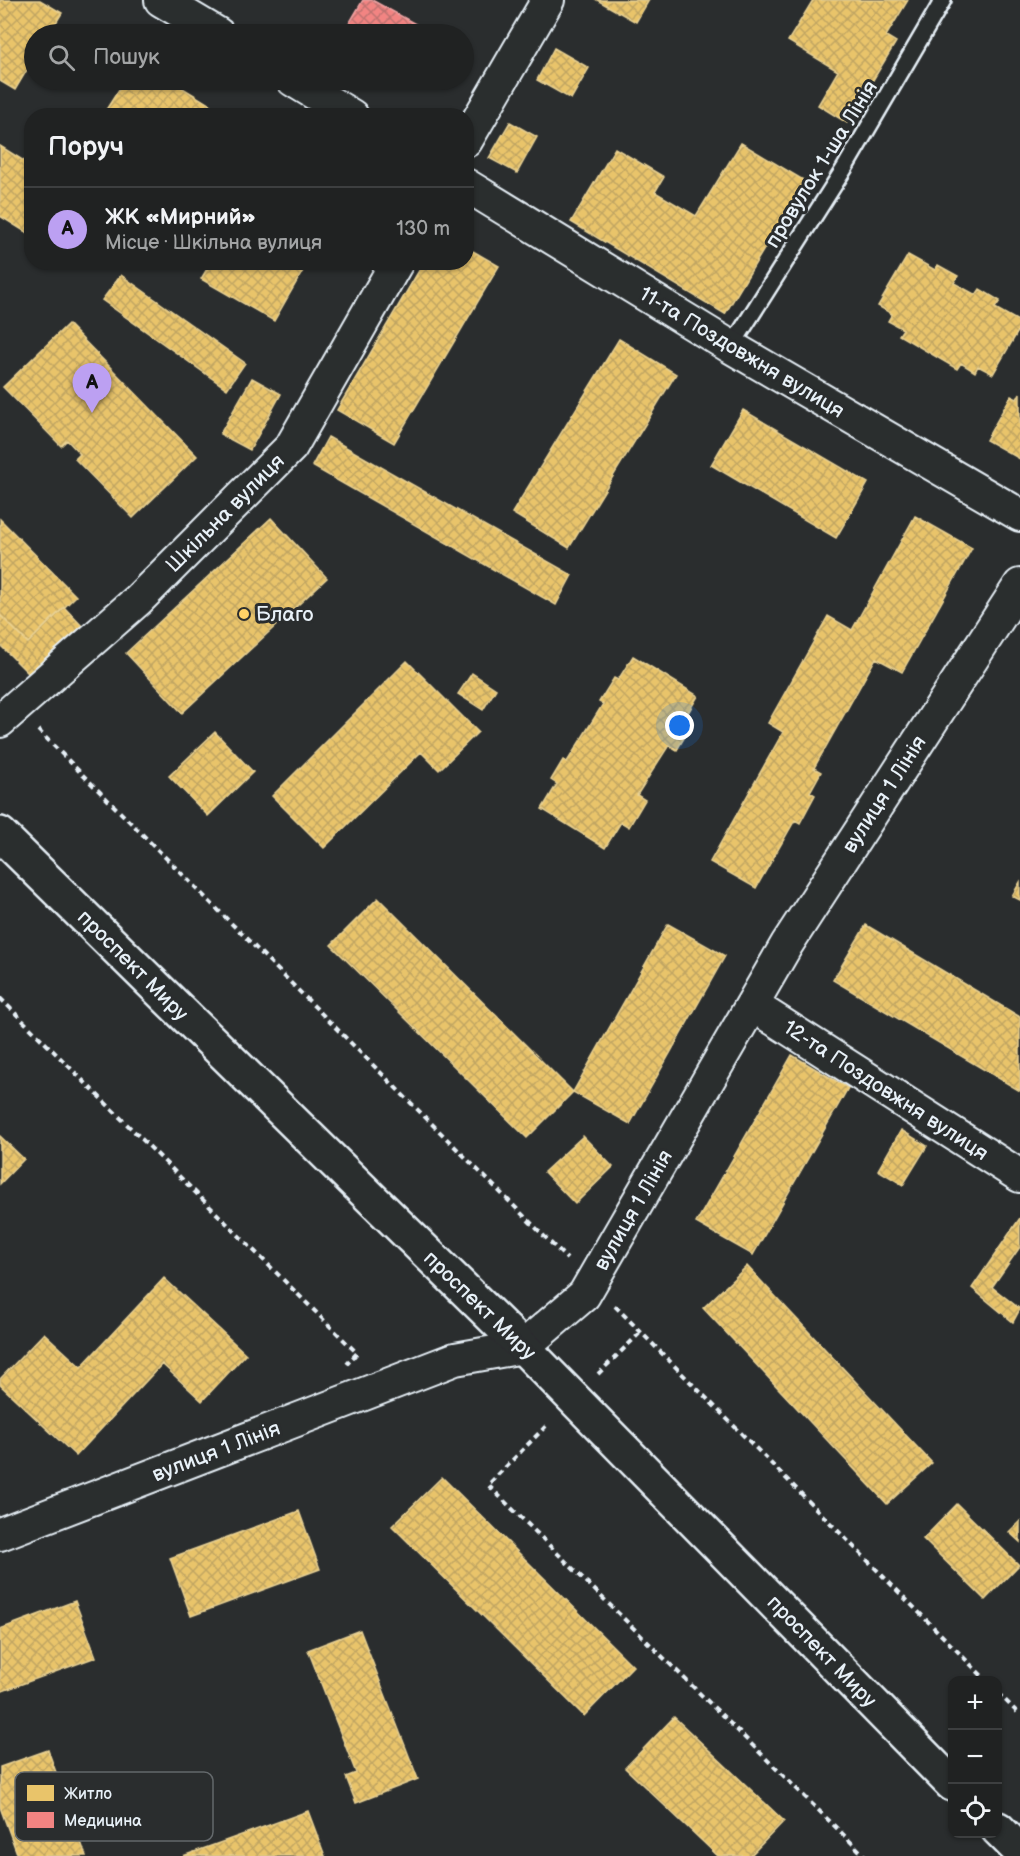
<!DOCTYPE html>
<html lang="uk">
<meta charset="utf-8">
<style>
body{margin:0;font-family:"Balsamiq Sans",sans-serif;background:#282a2a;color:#f1f3f6}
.controls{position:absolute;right:18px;bottom:18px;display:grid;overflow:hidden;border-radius:12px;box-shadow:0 2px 4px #0004}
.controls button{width:54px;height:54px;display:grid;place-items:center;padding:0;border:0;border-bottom:2px solid #3d3f40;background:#202222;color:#f1f3f6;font:30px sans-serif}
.you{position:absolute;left:680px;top:726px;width:21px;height:21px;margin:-15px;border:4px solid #fff;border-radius:50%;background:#1a73e8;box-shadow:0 0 0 9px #1a73e833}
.badge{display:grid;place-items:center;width:39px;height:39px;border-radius:50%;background:#bca0f2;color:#111;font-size:20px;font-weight:700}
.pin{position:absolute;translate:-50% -50px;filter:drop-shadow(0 2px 3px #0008)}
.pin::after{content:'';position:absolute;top:32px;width:21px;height:18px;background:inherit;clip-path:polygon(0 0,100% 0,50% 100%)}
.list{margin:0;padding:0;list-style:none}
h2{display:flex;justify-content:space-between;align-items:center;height:78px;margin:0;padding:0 24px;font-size:26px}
h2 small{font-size:20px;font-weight:400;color:#a2a4a5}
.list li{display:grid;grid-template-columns:39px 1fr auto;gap:18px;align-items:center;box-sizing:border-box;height:84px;padding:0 24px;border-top:2px solid #3d3f40}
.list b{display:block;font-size:22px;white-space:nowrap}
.list p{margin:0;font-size:20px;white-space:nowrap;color:#a2a4a5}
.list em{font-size:20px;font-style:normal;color:#a2a4a5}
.icon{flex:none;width:33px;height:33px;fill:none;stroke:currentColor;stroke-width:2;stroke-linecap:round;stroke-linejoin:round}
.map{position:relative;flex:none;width:1020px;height:1856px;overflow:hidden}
.search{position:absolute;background:#202222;box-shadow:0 2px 4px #0004;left:24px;top:24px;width:450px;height:66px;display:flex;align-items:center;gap:15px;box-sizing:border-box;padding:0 21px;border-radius:33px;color:#a2a4a5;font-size:22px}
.panel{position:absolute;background:#202222;box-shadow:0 2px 4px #0004;left:24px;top:108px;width:450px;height:162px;border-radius:24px}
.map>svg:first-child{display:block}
</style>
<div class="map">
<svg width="1020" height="1856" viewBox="0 0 1020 1856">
<defs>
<pattern id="homes-cross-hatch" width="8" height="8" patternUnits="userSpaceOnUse" patternTransform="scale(1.5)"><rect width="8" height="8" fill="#e9c46a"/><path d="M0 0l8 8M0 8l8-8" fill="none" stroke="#c0a562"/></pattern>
<pattern id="health-cross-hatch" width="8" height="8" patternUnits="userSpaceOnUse" patternTransform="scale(1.5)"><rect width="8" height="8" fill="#f28482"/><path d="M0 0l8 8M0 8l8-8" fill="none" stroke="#be7271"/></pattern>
</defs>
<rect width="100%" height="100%" fill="#2a2d2e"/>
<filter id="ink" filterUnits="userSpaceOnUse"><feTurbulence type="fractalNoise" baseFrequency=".0167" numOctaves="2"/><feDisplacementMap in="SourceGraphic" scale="12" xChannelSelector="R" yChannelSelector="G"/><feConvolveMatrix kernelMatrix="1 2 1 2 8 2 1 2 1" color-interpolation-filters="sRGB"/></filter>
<g filter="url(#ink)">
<path fill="url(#homes-cross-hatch)" stroke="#e9d295" stroke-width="1.5" d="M0 0H40L62 13 49 34H34V58L15 90 0 81Z
M597 0H649L636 22Z
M813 0H908L886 36 896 42 847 123 818 105 838 71 788 41Z
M554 48 589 68 571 99 537 80Z
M125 80H170L212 106 206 116H102Z
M510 122 537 137 517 173 489 158Z
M741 143 805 181 725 314 571 222 615 148 664 177 655 192 696 216Z
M0 146 32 166V236L0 216Z
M466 247 499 266 394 443 337 410 424 262H466Z
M908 255 935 270 938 265 958 276 954 283 976 295 980 289 1000 301 995 308 1020 322V328L993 374 978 366 975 372 961 363 957 369 899 335 903 329 888 321 892 314 878 306Z
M211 262H308L274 321 201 279Z
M121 275 245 363 227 389 102 300Z
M68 324 197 456 133 518 75 459 80 454 67 440 61 446 3 387Z
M619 339 676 374 569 548 512 513Z
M252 378 281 394 250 450 220 434Z
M1020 393V459L986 440 1011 396 1017 399Z
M743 410 868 483 836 538 711 465Z
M328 437 572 575 556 605 312 466Z
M915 516 972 548 902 672 876 658 814 768 821 772 810 792 815 795 800 823 795 820 756 888 710 862 783 732 768 723 828 616 852 630Z
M271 518 327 578 182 713 126 653Z
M0 519 76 596 28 643 0 615Z
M64 607 82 626 31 676 0 645V615L28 643Z
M633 656 698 696 685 718 693 723 677 750 669 745 637 795 645 800 629 827 621 822 605 848 542 809 557 784 551 780 563 760 567 762 603 704 599 702 614 678 618 680Z
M407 661 478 732 439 770 421 752 324 848 272 796Z
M472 673 496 689 483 710 458 694Z
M215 732 253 772 208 816 169 776Z
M1020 882V900L1012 896Z
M378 898 573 1092 527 1138 331 945Z
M668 924 725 956 630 1124 573 1092Z
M866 925 1020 1017V1091L833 980Z
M792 1055 848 1088 753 1255 696 1223Z
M901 1130 927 1146 903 1185 878 1170Z
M0 1136 24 1159 0 1184Z
M583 1136 613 1167 575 1204 544 1172Z
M1020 1218V1247L992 1287 1020 1309 1013 1322 972 1288Z
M747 1266 932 1463 887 1504 703 1308Z
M164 1278 246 1354 202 1401 162 1364 76 1456 0 1385V1379L44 1333 81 1367Z
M442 1477 633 1666 584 1716 392 1526Z
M957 1504 1019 1565 985 1600 923 1539Z
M299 1511 320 1569 191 1616 170 1558Z
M1020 1521V1542L1009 1532Z
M75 1601 96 1657 0 1692V1629Z
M360 1630 418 1779 356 1803 346 1777 356 1773 308 1650Z
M674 1717 784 1821 750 1856H718L625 1768Z
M48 1750 86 1856H18L0 1807V1767Z
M308 1811 325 1856H183Z"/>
<path fill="url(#health-cross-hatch)" stroke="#efa5a5" stroke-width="1.5" d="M363 0H372L421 27 417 34H357L346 29Z"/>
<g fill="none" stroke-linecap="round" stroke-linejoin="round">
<g stroke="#e8f1f8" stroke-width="20">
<path id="lane" d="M731 347 844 169 943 0"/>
</g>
<g stroke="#e8f1f8" stroke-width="36">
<path id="street" d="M161 0 218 34
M293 80 352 116
M466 141 548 0
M466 185 731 347 1020 515
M0 721 138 600 291 447 397 262
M752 1005 1020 1176
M0 1534 455 1359 523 1347 584 1295 787 944 1020 585"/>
</g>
<g stroke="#e8f1f8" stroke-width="38">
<path id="secondary" d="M0 834 523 1347 952 1784
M998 1829 1020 1851"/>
</g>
<path stroke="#e8f1f8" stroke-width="4" stroke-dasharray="6 4.5" stroke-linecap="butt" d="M38 730 567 1259
M0 998 357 1353 347 1364
M615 1306 986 1680
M598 1374 641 1332
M546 1426 488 1485 865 1856
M998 1693 1020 1715"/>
<use href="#lane" stroke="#2a2d2e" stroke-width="15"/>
<use href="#street" stroke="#2a2d2e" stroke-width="32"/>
<use href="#secondary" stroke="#2a2d2e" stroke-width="33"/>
</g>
</g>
<circle fill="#ffd166" stroke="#2a2d2e" stroke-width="2" cx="244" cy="614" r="6"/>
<g text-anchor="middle" stroke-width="6" stroke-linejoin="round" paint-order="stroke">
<g font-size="21" fill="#e8f1f8" stroke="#2a2d2e">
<text transform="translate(821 164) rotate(-58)" y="7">провулок 1-ша Лінія</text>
<text transform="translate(742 352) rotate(31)" y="7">11-та Поздовжня вулиця</text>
<text transform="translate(225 513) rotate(-45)" y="7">Шкільна вулиця</text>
<text transform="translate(884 794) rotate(-57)" y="7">вулиця 1 Лінія</text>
<text transform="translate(133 965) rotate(45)" y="7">проспект Миру</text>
<text transform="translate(886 1090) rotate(33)" y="7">12-та Поздовжня вулиця</text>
<text transform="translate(633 1210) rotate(-60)" y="7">вулиця 1 Лінія</text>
<text transform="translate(480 1305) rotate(44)" y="7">проспект Миру</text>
<text transform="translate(216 1451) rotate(-21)" y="7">вулиця 1 Лінія</text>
<text transform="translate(822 1651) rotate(46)" y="7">проспект Миру</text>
</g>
<g font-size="21" fill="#e8f1f8" stroke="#2a2d2e" text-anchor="start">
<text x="256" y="621">Благо</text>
</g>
</g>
<rect x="15" y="1772" width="198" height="69" rx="9" fill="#2a2d2e" stroke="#63686b" stroke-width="1.5"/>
<rect x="27" y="1785" width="27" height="16" fill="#e9c46a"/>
<rect x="27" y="1812" width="27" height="16" fill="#f28482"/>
<g font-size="16" fill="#e8f1f8">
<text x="64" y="1799">Житло</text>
<text x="64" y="1826">Медицина</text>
</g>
</svg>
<div class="controls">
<button>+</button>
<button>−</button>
<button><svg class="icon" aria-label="locate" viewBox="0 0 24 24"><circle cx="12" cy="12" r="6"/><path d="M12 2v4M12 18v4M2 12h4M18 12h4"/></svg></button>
</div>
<div class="you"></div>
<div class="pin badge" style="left:92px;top:413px">A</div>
<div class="search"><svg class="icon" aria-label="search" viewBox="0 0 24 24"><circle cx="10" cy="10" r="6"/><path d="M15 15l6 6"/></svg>Пошук</div>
<section class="panel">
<h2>Поруч<small></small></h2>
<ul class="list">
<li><span class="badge">A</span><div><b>ЖК «Мирний»</b><p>Місце · Шкільна вулиця</p></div><em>130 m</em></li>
</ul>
</section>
</div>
